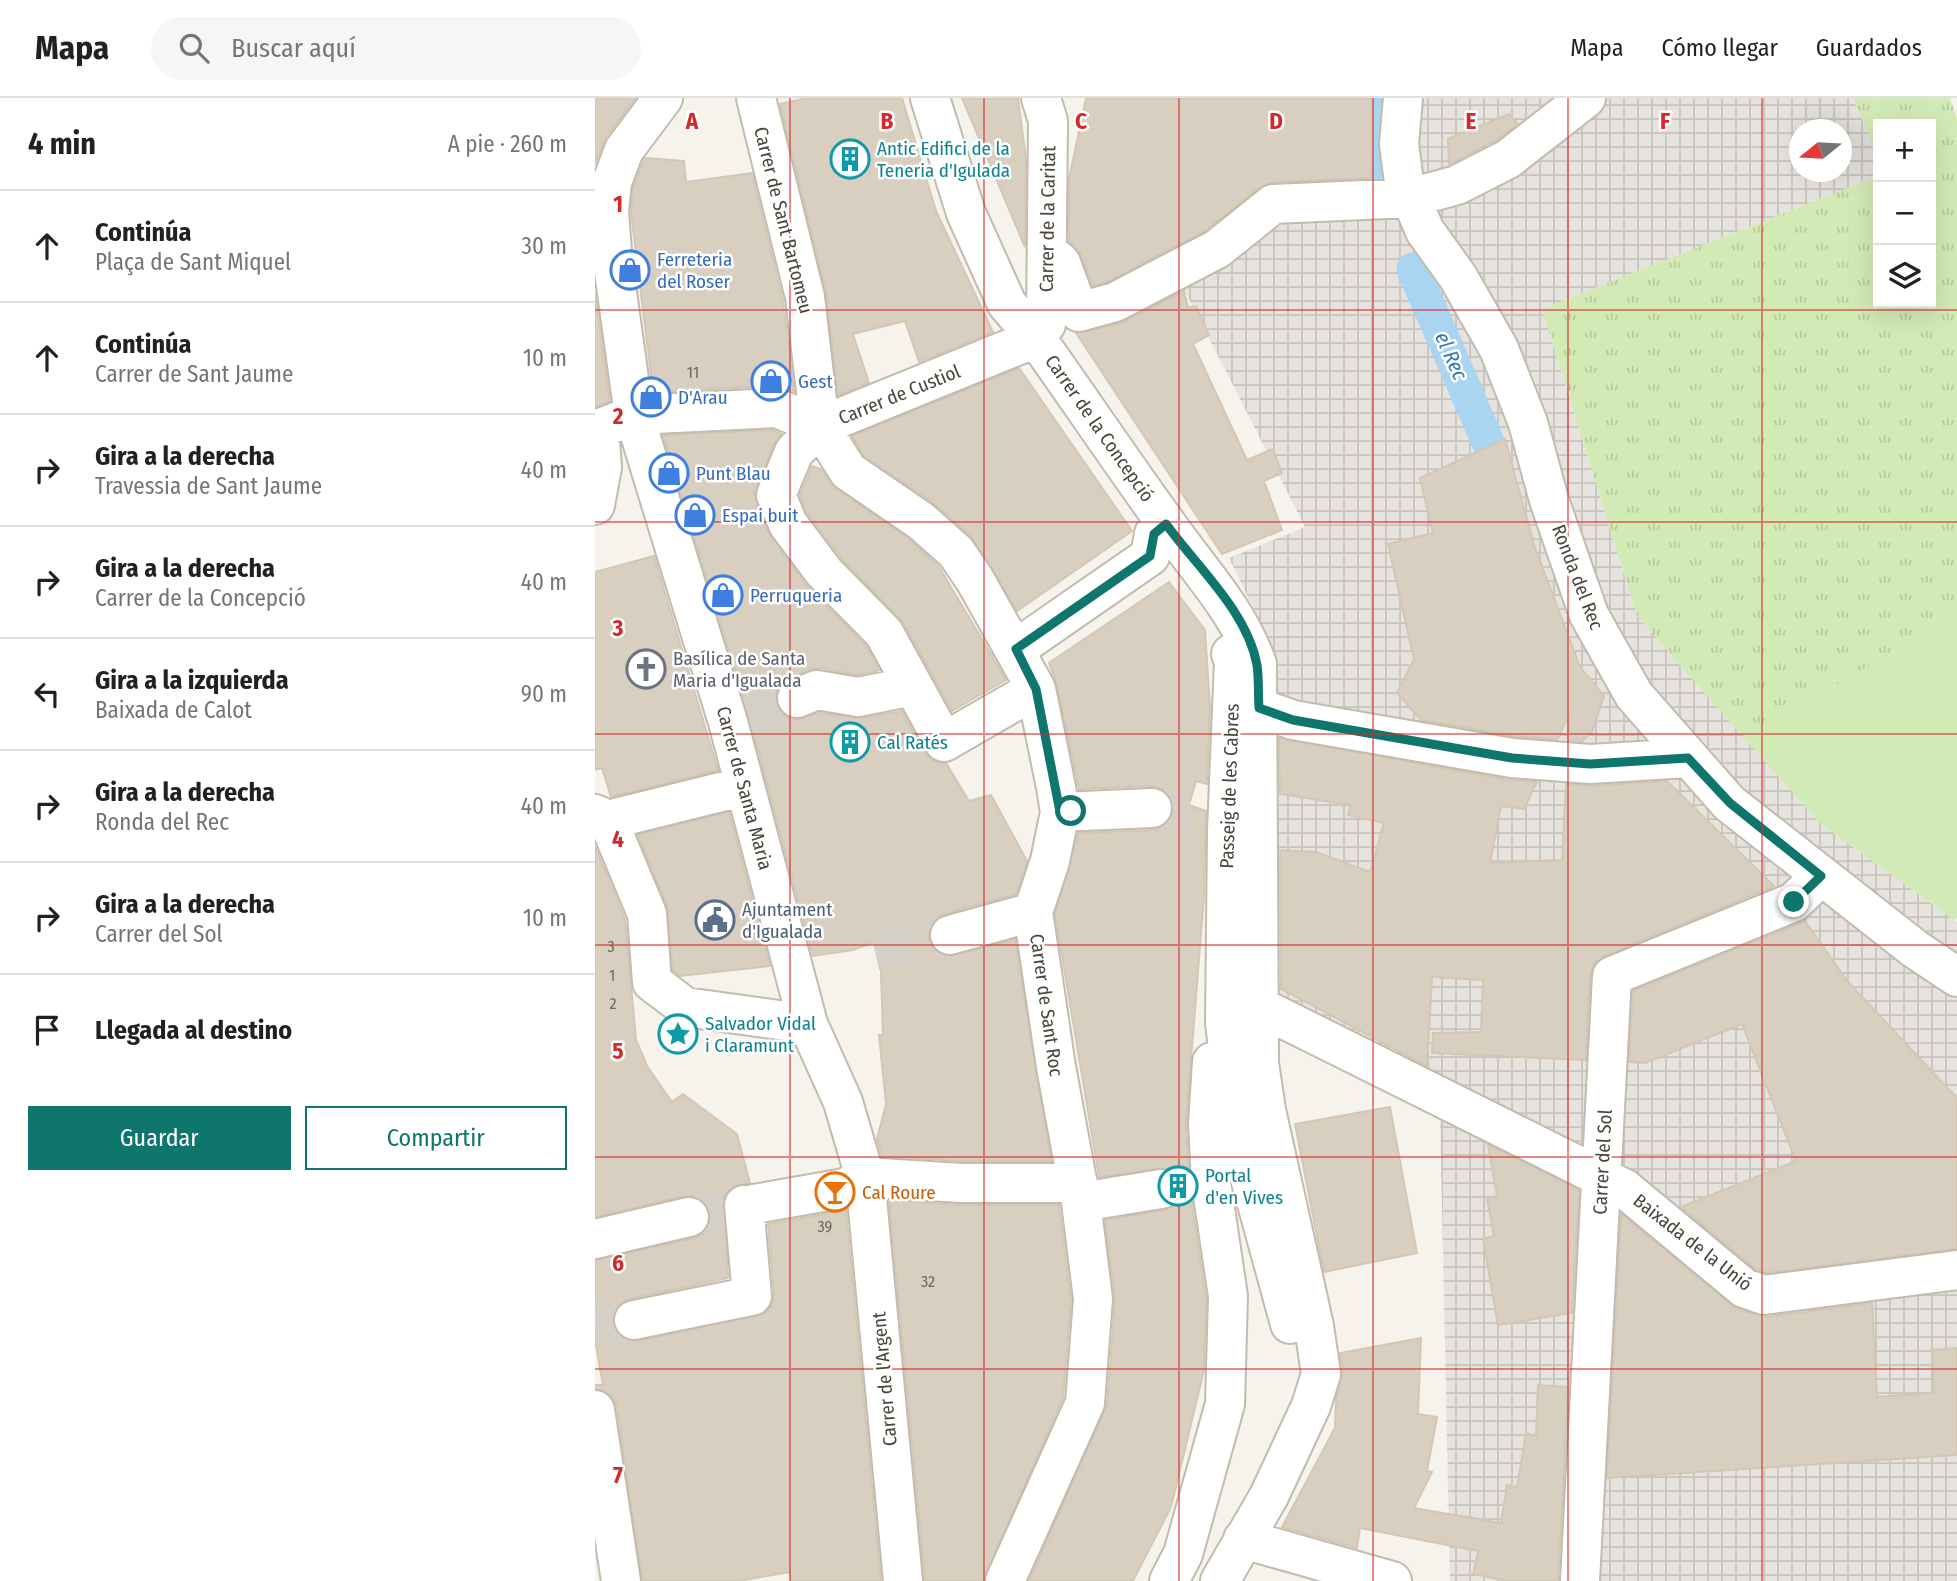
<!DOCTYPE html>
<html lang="es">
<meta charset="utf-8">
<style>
body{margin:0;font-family:"Fira Sans Condensed",sans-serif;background:#f6f6f6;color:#202124}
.controls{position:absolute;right:21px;top:21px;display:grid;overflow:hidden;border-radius:0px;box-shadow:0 7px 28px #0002}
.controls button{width:63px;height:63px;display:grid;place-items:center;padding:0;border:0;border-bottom:2px solid #e0e0e0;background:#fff;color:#202124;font:35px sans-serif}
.compass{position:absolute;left:1194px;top:21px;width:63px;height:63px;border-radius:50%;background:#fff;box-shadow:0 7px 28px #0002;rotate:252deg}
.stop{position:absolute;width:21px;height:21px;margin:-16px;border:5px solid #0f766e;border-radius:50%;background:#fff}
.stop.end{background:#0f766e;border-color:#fff;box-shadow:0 2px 7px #0008}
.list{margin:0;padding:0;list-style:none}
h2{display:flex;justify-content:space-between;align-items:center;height:91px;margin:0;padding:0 28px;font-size:30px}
h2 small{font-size:23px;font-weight:400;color:#757577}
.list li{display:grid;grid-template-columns:46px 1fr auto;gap:21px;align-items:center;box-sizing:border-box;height:112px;padding:0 28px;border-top:2px solid #e0e0e0}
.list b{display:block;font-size:26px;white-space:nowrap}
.list p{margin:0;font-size:23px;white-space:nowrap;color:#757577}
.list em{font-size:23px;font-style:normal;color:#757577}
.actions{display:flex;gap:14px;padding:21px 28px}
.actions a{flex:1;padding:16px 0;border:2px solid #0f766e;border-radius:0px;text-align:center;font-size:24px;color:#0f766e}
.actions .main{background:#0f766e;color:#fff}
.icon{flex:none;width:38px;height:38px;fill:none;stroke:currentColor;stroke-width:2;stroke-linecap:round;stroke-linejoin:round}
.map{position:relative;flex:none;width:1362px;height:1483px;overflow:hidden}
header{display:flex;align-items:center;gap:42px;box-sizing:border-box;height:98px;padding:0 35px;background:#fff;border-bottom:2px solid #e0e0e0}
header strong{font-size:33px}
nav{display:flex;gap:38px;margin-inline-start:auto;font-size:24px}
.search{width:490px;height:63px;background:#f6f6f6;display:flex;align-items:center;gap:18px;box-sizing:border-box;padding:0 24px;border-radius:38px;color:#757577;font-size:26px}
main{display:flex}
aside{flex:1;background:#fff}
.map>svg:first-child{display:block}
</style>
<header>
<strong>Mapa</strong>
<div class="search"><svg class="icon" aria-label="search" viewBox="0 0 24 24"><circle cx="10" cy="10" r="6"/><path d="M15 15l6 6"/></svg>Buscar aquí</div>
<nav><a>Mapa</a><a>Cómo llegar</a><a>Guardados</a></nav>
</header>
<main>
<aside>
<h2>4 min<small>A pie · 260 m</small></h2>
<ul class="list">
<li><svg class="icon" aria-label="ahead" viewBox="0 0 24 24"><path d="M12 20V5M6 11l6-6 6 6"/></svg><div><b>Continúa</b><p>Plaça de Sant Miquel</p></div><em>30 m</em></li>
<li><svg class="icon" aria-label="ahead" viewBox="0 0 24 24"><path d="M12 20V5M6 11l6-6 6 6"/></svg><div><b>Continúa</b><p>Carrer de Sant Jaume</p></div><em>10 m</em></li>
<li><svg class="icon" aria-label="right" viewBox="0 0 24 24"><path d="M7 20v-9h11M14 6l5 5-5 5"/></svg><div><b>Gira a la derecha</b><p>Travessia de Sant Jaume</p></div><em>40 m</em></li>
<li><svg class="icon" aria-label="right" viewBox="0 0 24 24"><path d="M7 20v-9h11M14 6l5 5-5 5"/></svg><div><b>Gira a la derecha</b><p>Carrer de la Concepció</p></div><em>40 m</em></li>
<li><svg class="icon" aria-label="left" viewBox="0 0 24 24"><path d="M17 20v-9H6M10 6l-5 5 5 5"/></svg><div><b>Gira a la izquierda</b><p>Baixada de Calot</p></div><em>90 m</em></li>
<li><svg class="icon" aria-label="right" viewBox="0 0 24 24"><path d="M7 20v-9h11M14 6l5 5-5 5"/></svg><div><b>Gira a la derecha</b><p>Ronda del Rec</p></div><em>40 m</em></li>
<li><svg class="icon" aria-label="right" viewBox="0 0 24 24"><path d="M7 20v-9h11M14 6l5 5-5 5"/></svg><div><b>Gira a la derecha</b><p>Carrer del Sol</p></div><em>10 m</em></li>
<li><svg class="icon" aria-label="arrive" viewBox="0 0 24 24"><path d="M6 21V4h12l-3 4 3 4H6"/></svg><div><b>Llegada al destino</b></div></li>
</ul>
<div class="actions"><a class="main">Guardar</a><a>Compartir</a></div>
</aside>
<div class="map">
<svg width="1362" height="1483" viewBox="0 0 1362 1483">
<defs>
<pattern id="industrial-grid" width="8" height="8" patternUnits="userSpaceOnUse" patternTransform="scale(1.75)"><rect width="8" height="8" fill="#e6e2dd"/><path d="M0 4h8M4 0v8" fill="none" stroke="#c7c3be"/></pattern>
<pattern id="grass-tufts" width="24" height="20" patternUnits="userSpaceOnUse" patternTransform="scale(1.75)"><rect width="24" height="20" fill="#d2eab5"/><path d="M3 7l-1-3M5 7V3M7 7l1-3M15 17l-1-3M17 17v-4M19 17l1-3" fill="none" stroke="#b6ca9c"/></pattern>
</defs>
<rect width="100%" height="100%" fill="#f6f3ec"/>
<path fill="url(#industrial-grid)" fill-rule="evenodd" d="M606 0H1258L1283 59V78L947 211 1042 518 1225 725 1362 824V1483H855L845 1013 672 925 667 685 676 547 634 460 710 429 588 189ZM1204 32H1246V74H1204Z"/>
<path fill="url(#grass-tufts)" d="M1258 0H1355L1362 20V518L1149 640 1042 518 947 211 1283 78V205H1336V26H1283V59Z"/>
<path fill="#d2eab5" d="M1362 518V820L1359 822 1225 725 1149 640Z"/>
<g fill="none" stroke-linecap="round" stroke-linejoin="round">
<path stroke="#a9d4f2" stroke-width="33" d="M777 66 780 0
M818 171 893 344"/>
</g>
<path fill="#d8cfc1" stroke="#d3c7b4" stroke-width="2" d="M0 0H41L11 39 0 67Z
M212 0H307L341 113 398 234 324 264 310 223 258 236 274 285 243 297 231 194 185 6Z
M367 0H423L431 61 430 149Z
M491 0H778L776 80 677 84 665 89 610 133 512 184 498 188 486 157 474 143V81Z
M914 16 923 26 901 42 854 66 853 41Z
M50 60 89 63 91 84 157 75 188 203 199 293 181 288 58 294 36 114 38 89Z
M589 193 593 209 601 208 614 237 598 246 652 362 678 351 687 375 669 383 687 432 627 456 481 235 526 225Z
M0 195 15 303 0 309Z
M424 270 537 433 422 513 376 438 338 405 269 358 257 338Z
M178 332 186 336 179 346 159 396 173 434 213 489 271 548 285 572 263 577 226 570 214 572 185 586 181 596 182 607 189 618 200 622 224 615 267 620 307 613 330 655 338 663 351 665 374 703 396 697 432 763 421 796 349 816 340 821 334 831V842L339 852 350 858 420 842 456 1063H367L287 1058 282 1041 291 1006 284 937H288L285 842 258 852 218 858 154 618 68 337Z
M910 341 939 447 985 569 1009 598 997 634 987 643 973 642 974 616 962 642 920 638 826 622 802 595 819 561 793 446 838 435 825 380Z
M217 368 226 371 241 391 313 440 344 469 411 582 357 613 308 524 246 460 212 415 205 397Z
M59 458 123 672 16 699 7 670 0 672V474Z
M574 484 610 532 615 609 612 686 601 683 594 707 611 713 609 798 591 1025 594 1087 611 1199 609 1272 576 1409 538 1483H434L512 1307 520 1202 510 1122 570 1112 580 1107 587 1098 588 1088 582 1077 573 1070 504 1079 460 816 483 735 559 732 569 728 576 721 579 708 575 698 568 691 557 688 484 691 462 587 454 565Z
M684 640 913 682 942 684 929 711 906 708 895 765 967 762 971 686 996 688 1072 683 1179 788 1009 858 1000 865 995 877 991 962 837 955 838 935 886 934 888 882 837 879 832 968 686 891 685 752 721 754 775 774 789 725 753 717 755 707 685 696Z
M134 714 175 868 85 878 78 873 72 808 43 737Z
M0 748 30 821 41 942 52 968 77 1004 88 996 142 1036 155 1085 137 1089 129 1098 133 1180 34 1201 25 1205 19 1214 18 1227 22 1236 31 1242 43 1243 170 1215 177 1207 179 1196 173 1126 251 1112 286 1483H196L195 1474 143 1483H47L22 1309 17 1298 0 1291V1287H8L0 1242V1162L100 1140 108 1135 115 1126V1115L109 1104 100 1098H90L0 1119Z
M1210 823 1253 884 1362 1000V1151L1171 1175 1160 1171 1086 1109 1201 1063 1147 926 1050 965 1034 964 1038 893Z
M795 1009 822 1155 729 1174 700 1026Z
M893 1047 984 1092 977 1215 903 1227 888 1141 899 1138 892 1100 902 1098Z
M294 1102 366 1107H464L476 1202 468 1300 388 1483H330Z
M1026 1116 1142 1211 1172 1219 1277 1205 1282 1299 1339 1295 1337 1252 1362 1250V1357L1012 1380Z
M826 1240 823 1316 842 1319 832 1373 837 1374 819 1410 906 1425 912 1387 922 1389 931 1335 941 1338 943 1287 973 1289 963 1483H913L878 1476 883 1453 765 1430 762 1450 687 1429 740 1330 741 1301 748 1273 745 1255Z"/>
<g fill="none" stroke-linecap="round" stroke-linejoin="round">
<path stroke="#d4d0c8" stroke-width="38" stroke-dasharray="38 19" stroke-linecap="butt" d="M148 620 202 600
M557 710 615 713
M280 854 355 837
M566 1091 601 1086
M94 1119 146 1107
M0 1229 39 1222"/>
<g stroke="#c2bbae" stroke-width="42">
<path id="minor" d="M68 0 29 52 17 84 14 114 18 166 39 317 133 624 213 926 248 1004 270 1079 308 1483
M161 0 210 199 225 328 253 373 326 423 361 454 380 482 441 591 461 689 465 714 455 763 438 814 461 969 486 1104 498 1201 490 1305 410 1483
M335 0 371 115 412 206 441 240C485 302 528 366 573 428 606 475 642 511 662 566L664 965 671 1012 719 1228 726 1276 716 1308 674 1398 625 1483
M808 0 804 46 809 84 830 133 863 179 904 251 933 325 954 402 994 517 1039 597 1134 705 1320 851 1362 879
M452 153 466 165 484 214 520 204 622 151 678 106 815 100 862 87 913 61 991 0
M0 332 39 317 182 310 225 328
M0 407 7 369 4 331
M421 551 555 458 559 436 571 426
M636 556 639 563 632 733 630 925 644 1040 695 1226
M441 591 349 644 289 535 229 474 193 426 181 397 199 354 225 328 441 240 451 226 453 23 446 0
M202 600 222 592 263 599 318 588
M664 610 698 622 917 660 995 666 1093 660
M465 714 557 710
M0 716 13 722 52 816 57 884 90 909 213 926
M13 722 150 688
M355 837 438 814
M665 909 1030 1091 1149 1190 1169 1197 1362 1172
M270 1079 366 1085H483
M486 1104 566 1091
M159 1106 250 1090 270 1079
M0 1141 94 1119
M39 1222 157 1198 149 1107
M0 1312 26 1483
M648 1441 797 1483
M574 1483 588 1456 630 1306 633 1198 616 1084 613 1026 617 964
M985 1483 1017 878 1199 804 1226 778"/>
</g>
<use href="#minor" stroke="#fff" stroke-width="38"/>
</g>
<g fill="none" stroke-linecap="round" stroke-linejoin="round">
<path stroke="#0f766e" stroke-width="9" d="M476 713 465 714 441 591 421 551 555 458 559 436 571 426C602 469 652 513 662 567 664 581 663 596 664 610L698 622 917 660 995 666 1093 660 1135 705 1226 778 1199 804"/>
</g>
<path fill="none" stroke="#d62828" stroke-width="2" stroke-opacity="0.55" d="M195 0V1483M389 0V1483M584 0V1483M778 0V1483M973 0V1483M1167 0V1483M0 212H1362M0 424H1362M0 636H1362M0 847H1362M0 1059H1362M0 1271H1362"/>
<defs>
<g id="building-ring" transform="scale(2.0125)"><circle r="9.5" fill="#fff" stroke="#0f9aa8" stroke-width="1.5"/><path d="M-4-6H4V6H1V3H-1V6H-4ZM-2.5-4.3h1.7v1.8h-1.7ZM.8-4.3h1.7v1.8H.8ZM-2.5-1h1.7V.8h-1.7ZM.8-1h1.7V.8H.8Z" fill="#0f9aa8"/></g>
<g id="shop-ring" transform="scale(2.0125)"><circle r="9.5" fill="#fff" stroke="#3f7fe0" stroke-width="1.5"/><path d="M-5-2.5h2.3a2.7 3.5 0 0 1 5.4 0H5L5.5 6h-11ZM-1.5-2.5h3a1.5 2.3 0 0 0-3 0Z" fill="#3f7fe0"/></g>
<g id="church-ring" transform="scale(2.0125)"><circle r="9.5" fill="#fff" stroke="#6b7280" stroke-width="1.5"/><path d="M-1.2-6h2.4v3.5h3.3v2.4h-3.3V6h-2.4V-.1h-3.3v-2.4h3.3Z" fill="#6b7280"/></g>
<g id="civic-ring" transform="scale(2.0125)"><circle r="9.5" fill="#fff" stroke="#5c6f8a" stroke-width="1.5"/><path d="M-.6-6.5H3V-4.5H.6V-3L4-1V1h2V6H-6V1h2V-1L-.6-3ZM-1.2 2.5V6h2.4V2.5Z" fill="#5c6f8a"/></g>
<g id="sight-ring" transform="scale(2.0125)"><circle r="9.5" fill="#fff" stroke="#0f9aa8" stroke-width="1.5"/><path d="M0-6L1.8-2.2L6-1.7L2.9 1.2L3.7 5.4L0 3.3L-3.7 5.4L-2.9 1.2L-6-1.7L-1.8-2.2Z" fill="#0f9aa8"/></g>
<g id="bar-ring" transform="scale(2.0125)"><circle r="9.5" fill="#fff" stroke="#e8710a" stroke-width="1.5"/><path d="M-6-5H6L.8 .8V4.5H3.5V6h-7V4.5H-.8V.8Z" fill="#e8710a"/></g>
</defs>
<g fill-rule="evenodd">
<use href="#building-ring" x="255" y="61"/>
<use href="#shop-ring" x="35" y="172"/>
<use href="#shop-ring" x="176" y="283"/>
<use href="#shop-ring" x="56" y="299"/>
<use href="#shop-ring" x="74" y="375"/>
<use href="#shop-ring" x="100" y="417"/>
<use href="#shop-ring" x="128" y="497"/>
<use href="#church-ring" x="51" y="571"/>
<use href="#building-ring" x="255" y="644"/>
<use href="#civic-ring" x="120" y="822"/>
<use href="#sight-ring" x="83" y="936"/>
<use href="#building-ring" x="583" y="1088"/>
<use href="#bar-ring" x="240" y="1094"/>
</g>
<g text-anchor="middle" stroke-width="5" stroke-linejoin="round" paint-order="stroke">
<g font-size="16" fill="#6e675b">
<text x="98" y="280">11</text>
<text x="16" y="854">3</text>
<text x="17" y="883">1</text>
<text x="18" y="911">2</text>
<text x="230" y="1134">39</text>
<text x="333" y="1189">32</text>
</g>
<g font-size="19" fill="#0d838f" stroke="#fff" text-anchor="start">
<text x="282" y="57">Antic Edifici de la<tspan x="282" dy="22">Teneria d'Igulada</tspan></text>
<text x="282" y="651">Cal Ratés</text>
<text x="110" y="932">Salvador Vidal<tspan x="110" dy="22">i Claramunt</tspan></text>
<text x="610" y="1084">Portal<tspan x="610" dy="22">d'en Vives</tspan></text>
</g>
<g font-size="19" fill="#4b4439" stroke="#fff">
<text transform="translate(452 121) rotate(-89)" y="7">Carrer de la Caritat</text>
<text transform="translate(189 122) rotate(76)" y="7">Carrer de Sant Bartomeu</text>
<text transform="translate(304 296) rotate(-22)" y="7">Carrer de Custiol</text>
<text transform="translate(505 330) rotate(55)" y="7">Carrer de la Concepció</text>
<text transform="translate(983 479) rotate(69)" y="7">Ronda del Rec</text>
<text transform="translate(634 688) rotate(-88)" y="7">Passeig de les Cabres</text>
<text transform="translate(150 690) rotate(75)" y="7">Carrer de Santa Maria</text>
<text transform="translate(452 907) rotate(82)" y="7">Carrer de Sant Roc</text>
<text transform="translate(1007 1064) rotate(-87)" y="7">Carrer del Sol</text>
<text transform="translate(1098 1144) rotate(38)" y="7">Baixada de la Unió</text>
<text transform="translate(289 1281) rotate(-95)" y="7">Carrer de l'Argent</text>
</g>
<g font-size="19" fill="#366cbe" stroke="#fff" text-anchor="start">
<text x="62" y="168">Ferreteria<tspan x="62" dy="22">del Roser</tspan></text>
<text x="203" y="290">Gest</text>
<text x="83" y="306">D'Arau</text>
<text x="101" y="382">Punt Blau</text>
<text x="127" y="424">Espai buit</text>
<text x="155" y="504">Perruqueria</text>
</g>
<g font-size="19" fill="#5b616d" stroke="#fff" text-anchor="start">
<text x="78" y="567">Basílica de Santa<tspan x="78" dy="22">Maria d'Igualada</tspan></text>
</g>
<g font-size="19" fill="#4e5e75" stroke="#fff" text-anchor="start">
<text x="147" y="818">Ajuntament<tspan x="147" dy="22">d'Igualada</tspan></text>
</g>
<g font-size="19" fill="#c56008" stroke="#fff" text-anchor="start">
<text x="267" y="1101">Cal Roure</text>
</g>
<g font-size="21" font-style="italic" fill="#2e7ab2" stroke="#fff">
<text transform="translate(856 258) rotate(66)" y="7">el Rec</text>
</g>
</g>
<g font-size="23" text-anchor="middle" font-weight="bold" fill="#d62828" stroke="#fff" stroke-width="5" stroke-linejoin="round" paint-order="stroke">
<text x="97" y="31">A</text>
<text x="292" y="31">B</text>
<text x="486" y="31">C</text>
<text x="681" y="31">D</text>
<text x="876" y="31">E</text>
<text x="1070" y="31">F</text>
<text x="23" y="114">1</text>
<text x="23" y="326">2</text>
<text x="23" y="538">3</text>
<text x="23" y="749">4</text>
<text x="23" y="961">5</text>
<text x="23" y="1173">6</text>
<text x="23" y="1385">7</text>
</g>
</svg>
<div class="controls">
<button>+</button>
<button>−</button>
<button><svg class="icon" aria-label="layers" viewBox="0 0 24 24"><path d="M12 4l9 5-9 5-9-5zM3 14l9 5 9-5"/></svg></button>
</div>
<svg class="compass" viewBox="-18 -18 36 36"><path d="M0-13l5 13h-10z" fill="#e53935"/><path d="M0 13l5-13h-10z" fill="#757577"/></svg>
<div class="stop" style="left:476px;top:713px"></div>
<div class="stop end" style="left:1199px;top:804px"></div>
</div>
</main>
